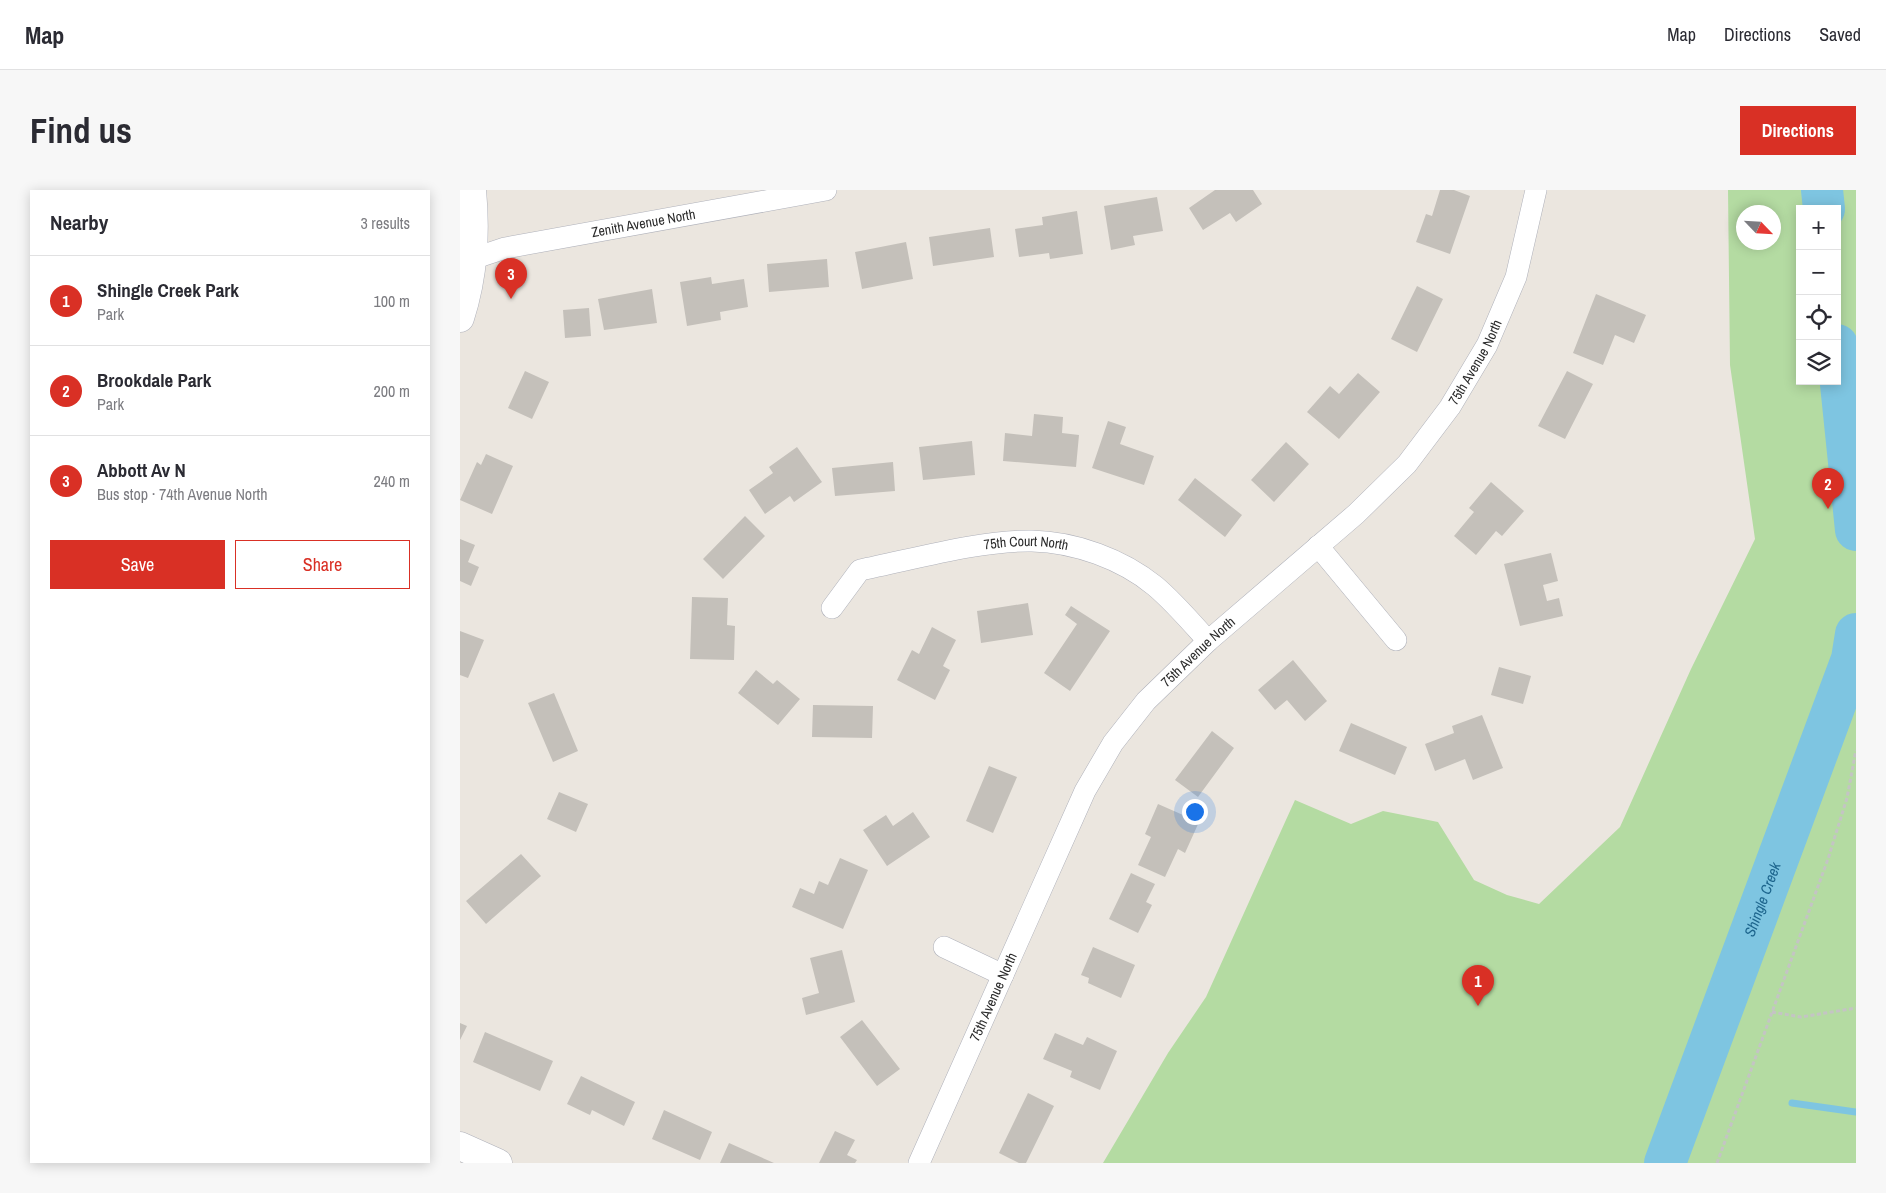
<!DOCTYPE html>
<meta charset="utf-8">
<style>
body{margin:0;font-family:"Archivo Narrow",sans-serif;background:#f7f7f7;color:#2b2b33}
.controls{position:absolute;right:15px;top:15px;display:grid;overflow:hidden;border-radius:0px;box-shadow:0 2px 12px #0003}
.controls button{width:45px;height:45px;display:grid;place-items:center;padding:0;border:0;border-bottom:1px solid #e1e1e2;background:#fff;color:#2b2b33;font:25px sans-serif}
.compass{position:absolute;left:1276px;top:15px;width:45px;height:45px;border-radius:50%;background:#fff;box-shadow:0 2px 12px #0003;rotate:115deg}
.you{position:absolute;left:734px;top:621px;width:18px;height:18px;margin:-12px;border:4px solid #fff;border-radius:50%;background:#1a73e8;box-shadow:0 0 0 8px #1a73e833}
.badge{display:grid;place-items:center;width:32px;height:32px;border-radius:50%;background:#d93025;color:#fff;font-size:16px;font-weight:700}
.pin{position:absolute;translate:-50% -41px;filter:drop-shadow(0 1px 2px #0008)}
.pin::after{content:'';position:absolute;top:26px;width:18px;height:15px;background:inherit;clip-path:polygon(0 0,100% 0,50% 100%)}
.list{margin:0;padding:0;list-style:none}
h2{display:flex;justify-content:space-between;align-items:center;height:65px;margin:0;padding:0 20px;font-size:21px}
h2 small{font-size:16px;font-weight:400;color:#7c7c81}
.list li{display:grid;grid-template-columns:32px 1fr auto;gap:15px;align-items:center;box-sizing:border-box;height:90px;padding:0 20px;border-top:1px solid #e1e1e2}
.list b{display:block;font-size:19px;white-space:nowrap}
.list p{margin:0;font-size:16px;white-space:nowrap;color:#7c7c81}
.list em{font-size:16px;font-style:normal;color:#7c7c81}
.actions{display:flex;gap:10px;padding:15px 20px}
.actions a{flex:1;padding:11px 0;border:1px solid #d93025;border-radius:0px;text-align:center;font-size:18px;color:#d93025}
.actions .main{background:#d93025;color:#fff}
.icon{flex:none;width:28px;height:28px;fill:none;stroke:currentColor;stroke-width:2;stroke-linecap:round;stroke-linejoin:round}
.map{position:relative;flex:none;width:1396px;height:973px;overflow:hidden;border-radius:0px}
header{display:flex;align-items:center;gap:30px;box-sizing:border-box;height:70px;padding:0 25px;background:#fff;border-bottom:1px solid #e1e1e2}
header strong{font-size:24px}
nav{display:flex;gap:28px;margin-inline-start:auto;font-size:18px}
.intro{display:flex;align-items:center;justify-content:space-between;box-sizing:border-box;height:120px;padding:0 30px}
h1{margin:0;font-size:35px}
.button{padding:12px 22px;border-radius:0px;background:#d93025;color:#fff;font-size:18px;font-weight:700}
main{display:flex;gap:30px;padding:0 30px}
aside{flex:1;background:#fff;border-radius:0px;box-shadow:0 2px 12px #0003}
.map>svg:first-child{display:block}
</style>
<header>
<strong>Map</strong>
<nav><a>Map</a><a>Directions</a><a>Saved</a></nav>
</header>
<div class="intro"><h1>Find us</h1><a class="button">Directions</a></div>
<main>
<aside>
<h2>Nearby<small>3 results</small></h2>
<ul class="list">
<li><span class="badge">1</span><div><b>Shingle Creek Park</b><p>Park</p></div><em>100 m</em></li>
<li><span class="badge">2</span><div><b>Brookdale Park</b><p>Park</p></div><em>200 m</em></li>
<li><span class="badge">3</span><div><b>Abbott Av N</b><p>Bus stop · 74th Avenue North</p></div><em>240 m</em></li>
</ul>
<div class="actions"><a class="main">Save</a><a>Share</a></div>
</aside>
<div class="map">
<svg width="1396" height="973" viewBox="0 0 1396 973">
<rect width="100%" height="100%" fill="#ebe6df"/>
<path fill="#b4dba2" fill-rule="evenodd" d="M1268 0H1396V973H643L708 863 746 807 835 610 891 634 923 621 978 632 1014 690 1047 705 1079 714 1160 637 1231 479 1295 349 1270 175ZM1340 19H1377V191H1340ZM1284 22H1314V52H1284Z"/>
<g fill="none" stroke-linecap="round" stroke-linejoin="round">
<path stroke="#7ec5e1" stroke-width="7" d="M1332 913 1396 922"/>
<g stroke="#7ec5e1" stroke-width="42">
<path d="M1362 0 1364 19"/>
<path d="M1377 155 1396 340"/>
<path id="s1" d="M1205 973 1392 469 1396 444"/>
</g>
</g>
<path fill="#c4c0ba" d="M755 0H793L802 14 776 32 770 23 743 40 729 18Z
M980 0H994L1010 6 990 64 956 52 966 24 972 26Z
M697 7 703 41 673 46 675 55 651 60 644 16Z
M617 21 623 64 590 69 589 63 559 67 555 39 583 35 582 27Z
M530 38 534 67 473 76 469 47Z
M446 52 453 89 402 99 395 62Z
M367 69 369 97 309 102 307 74Z
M251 87 252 94 284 89 288 117 260 122 261 130 227 136 220 92Z
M957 96 983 109 957 162 931 149Z
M192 99 197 133 144 140 138 109Z
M1136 104 1186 125 1174 153 1155 145 1143 175 1113 163Z
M129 118 131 146 105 148 103 120Z
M65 181 89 192 72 229 48 218Z
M1107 181 1133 194 1105 249 1078 236Z
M898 183 920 202 879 249 847 222 870 196 879 204Z
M574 224 603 227 602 243 619 245 616 277 543 271 545 243 572 246Z
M648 231 666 237 660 254 694 266 684 295 632 278Z
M512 251 515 285 463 290 459 257Z
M826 252 849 274 814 312 791 290Z
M337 257 362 292 334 312 330 306 305 324 289 300 313 283 309 277Z
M26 264 53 276 32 324 0 310 17 272 21 275Z
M433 272 435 301 375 306 372 278Z
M735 288 782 325 765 347 718 310Z
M1031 292 1064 321 1042 346 1036 341 1016 365 994 346 1014 322 1009 318Z
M285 326 305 346 263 389 243 369Z
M0 349 15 355 8 372 19 377 11 396 0 391Z
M1091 363 1098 391 1083 395 1087 411 1099 408 1103 426 1060 436 1044 374Z
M232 407 268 408 267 435 275 436 274 470 230 469Z
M568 413 573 445 521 453 517 421Z
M611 416 650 441 610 501 584 483 617 434 605 425Z
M472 437 496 450 483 476 490 480 475 510 437 490 452 460 459 464Z
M0 441 24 450 8 488 0 485Z
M833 470 867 511 845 531 827 510 815 520 798 500Z
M1039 477 1071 486 1063 514 1031 505Z
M296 480 313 494 317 490 340 509 318 535 278 503Z
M94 503 118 561 93 572 68 513Z
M353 515 413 516 412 548 352 547Z
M1022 525 1043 578 1013 590 1005 569 975 581 965 554 994 543 992 536Z
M891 533 947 557 935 585 879 561Z
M752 541 774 558 738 607 715 590Z
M529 576 557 587 533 643 506 631Z
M99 602 128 614 116 642 87 629Z
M698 614 739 632 725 663 718 659 705 687 678 675 691 647 685 644Z
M453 622 470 647 427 676 403 640 426 625 433 636Z
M61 664 81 686 26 734 6 711Z
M380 668 408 680 383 739 332 717 340 698 354 704 359 691 368 695Z
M671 683 695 694 686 712 692 715 678 743 649 729Z
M633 757 675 775 661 808 628 793 629 788 621 785Z
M382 760 395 812 346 825 342 808 359 803 350 768Z
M402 830 440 879 417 896 380 847Z
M0 833 7 836 0 850Z
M25 842 93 871 80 901 13 872Z
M595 843 623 855 627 847 657 861 640 900 610 887 612 881 583 869Z
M121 886 175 912 164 936 132 920 130 925 107 914Z
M568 903 594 916 566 973H559L539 963Z
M204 920 252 942 240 970 192 949Z
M375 941 395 950 387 965 397 970 395 973H359Z
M269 953 314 973H260Z"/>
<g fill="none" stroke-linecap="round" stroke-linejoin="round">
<g stroke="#afb1ba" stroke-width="22">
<g id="street">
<path id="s2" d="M0 73 45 58 366 0"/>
<path d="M858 356 936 450"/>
<path id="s3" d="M372 418 400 380C451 370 520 350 572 351 615 352 662 369 695 396 714 412 731 432 748 451"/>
<path d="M484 757 543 785"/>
<path id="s4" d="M459 973 625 601 653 553 686 511 748 451 896 324 947 274 990 217 1027 155 1056 87 1076 0"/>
</g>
</g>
<g stroke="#afb1ba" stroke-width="29">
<path id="secondary" d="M0 128C13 88 16 42 12 0
M0 956 38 973"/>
</g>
<path stroke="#c4c4c4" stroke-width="3" stroke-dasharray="4 2.5" stroke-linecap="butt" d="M1312 822 1341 827 1396 818
M1257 973 1368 669 1387 608 1396 560"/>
<use href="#street" stroke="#fff" stroke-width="21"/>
<use href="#secondary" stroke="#fff" stroke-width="28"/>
</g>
<g text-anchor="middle" stroke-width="4" stroke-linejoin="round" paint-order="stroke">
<g font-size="14" fill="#2b2b2b" stroke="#fff">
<text dy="5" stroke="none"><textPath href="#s2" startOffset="188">Zenith Avenue North</textPath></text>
<text dy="5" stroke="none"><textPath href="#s4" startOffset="992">75th Avenue North</textPath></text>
<text dy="5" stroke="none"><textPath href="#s3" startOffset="216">75th Court North</textPath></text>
<text dy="5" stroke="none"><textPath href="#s4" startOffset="588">75th Avenue North</textPath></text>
<text dy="5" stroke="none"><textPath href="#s4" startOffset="182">75th Avenue North</textPath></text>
</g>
<g font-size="15" font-style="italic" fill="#1d658d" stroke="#fff">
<text dy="5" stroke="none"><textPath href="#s1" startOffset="281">Shingle Creek</textPath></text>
</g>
</g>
</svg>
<div class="controls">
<button>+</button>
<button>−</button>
<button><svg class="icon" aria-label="locate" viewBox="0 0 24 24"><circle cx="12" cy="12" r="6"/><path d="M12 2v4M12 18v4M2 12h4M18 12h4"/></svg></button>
<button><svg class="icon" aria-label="layers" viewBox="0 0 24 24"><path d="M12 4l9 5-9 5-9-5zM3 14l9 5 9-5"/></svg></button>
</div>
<svg class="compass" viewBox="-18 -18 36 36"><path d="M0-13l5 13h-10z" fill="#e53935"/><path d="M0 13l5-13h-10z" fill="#7c7c81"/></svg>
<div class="you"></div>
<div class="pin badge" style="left:1018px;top:816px">1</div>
<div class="pin badge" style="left:1368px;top:319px">2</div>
<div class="pin badge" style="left:51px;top:109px">3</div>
</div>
</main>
